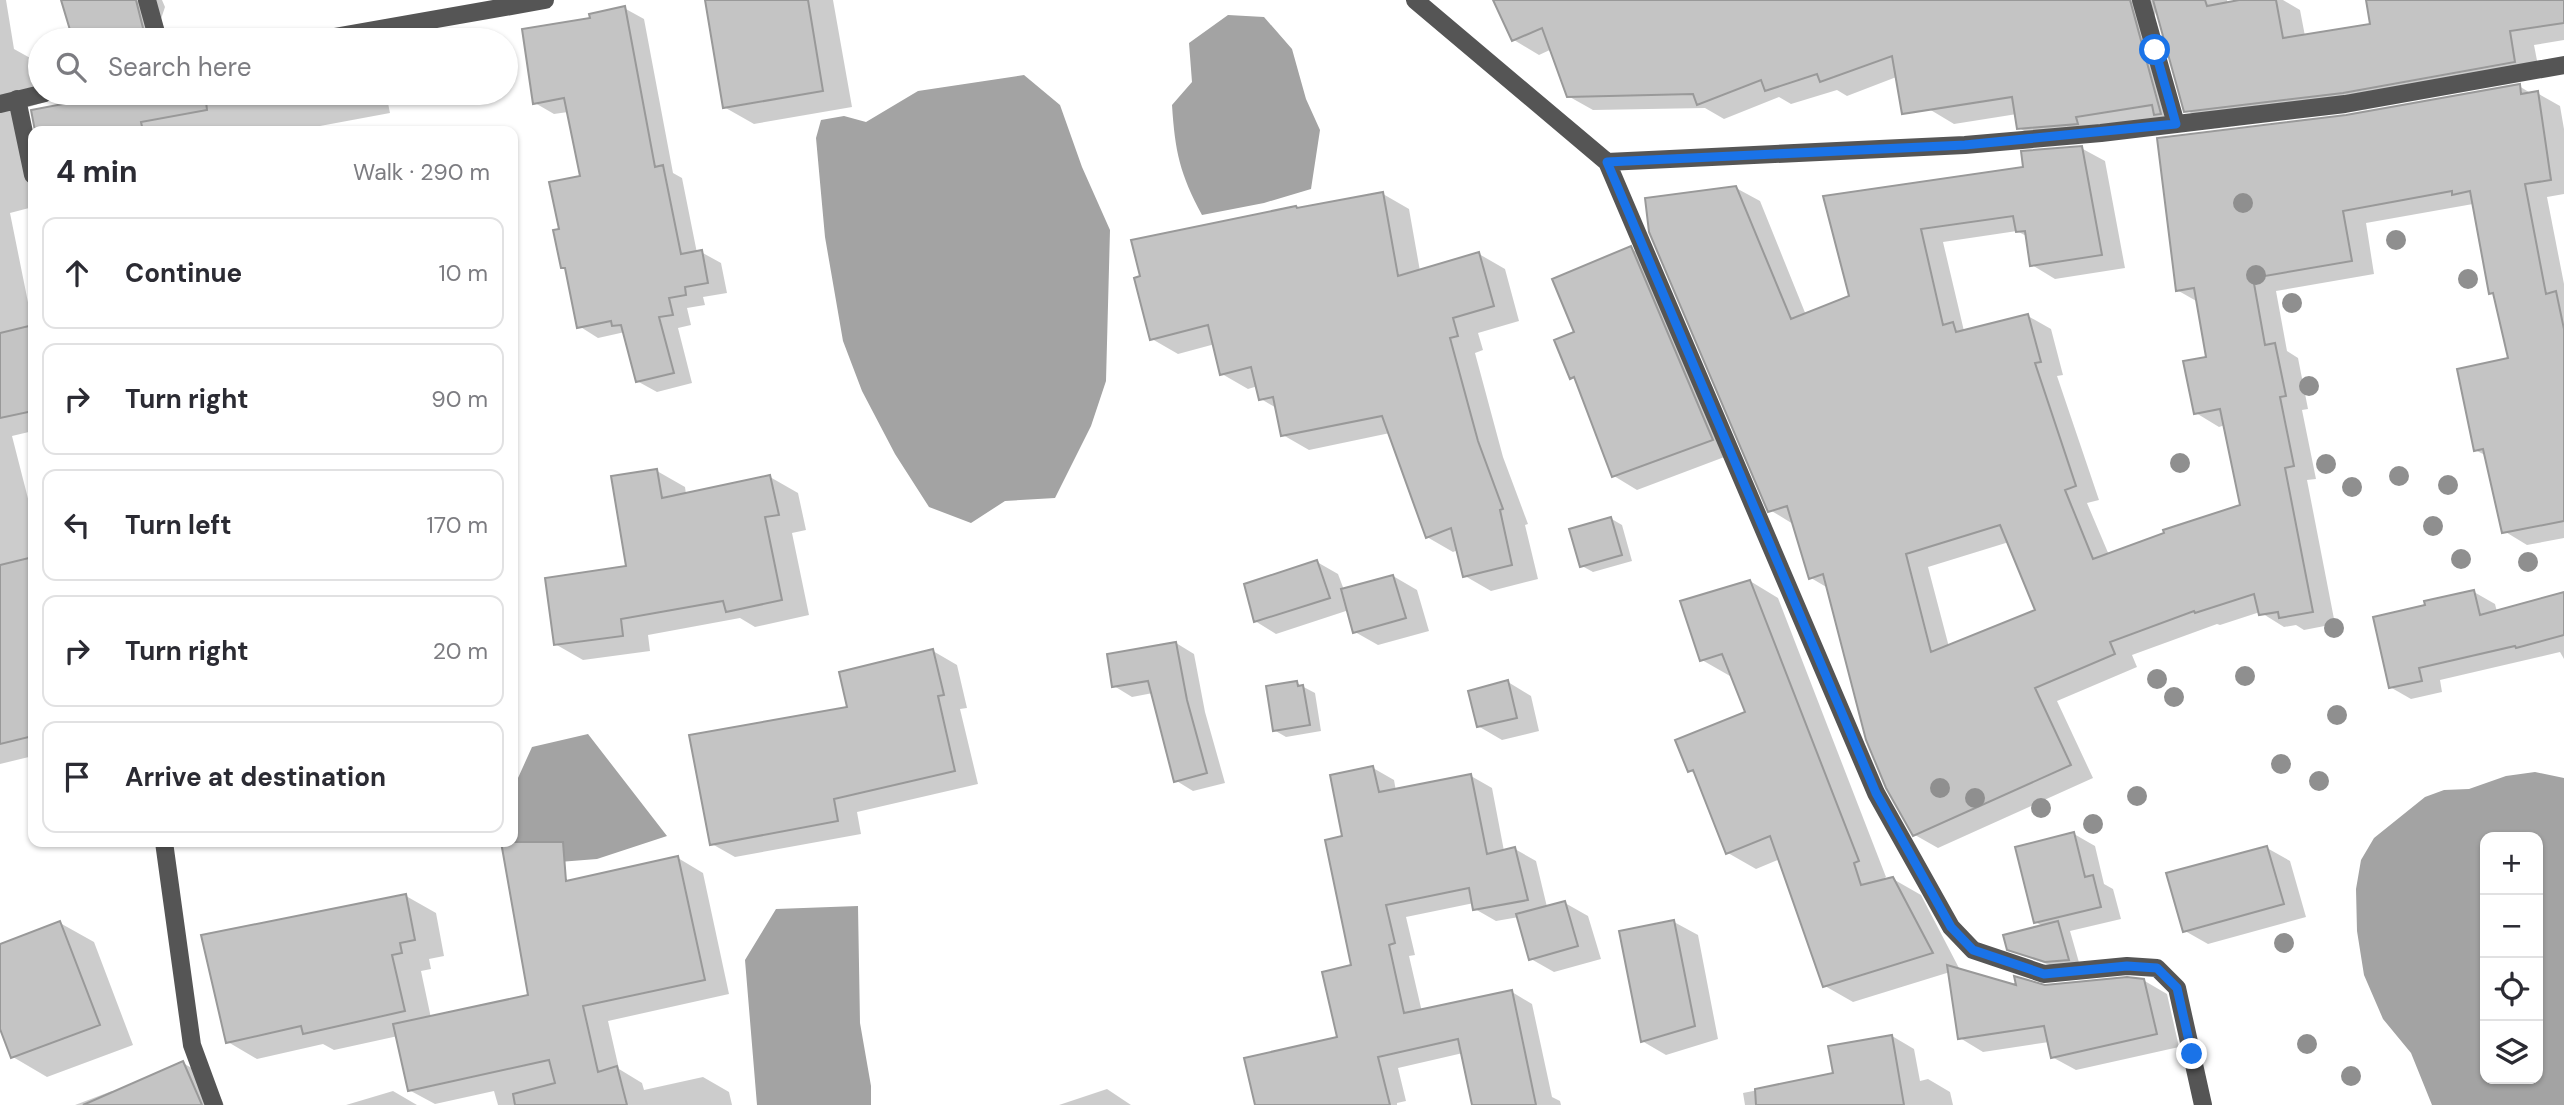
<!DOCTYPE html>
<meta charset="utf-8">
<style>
body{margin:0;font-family:"DM Sans",sans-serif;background:#f7f7f7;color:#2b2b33}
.controls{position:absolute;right:21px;bottom:21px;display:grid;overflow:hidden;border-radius:14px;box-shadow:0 2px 5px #0004}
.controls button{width:63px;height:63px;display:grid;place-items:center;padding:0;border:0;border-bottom:2px solid #e1e1e2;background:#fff;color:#2b2b33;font:35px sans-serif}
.stop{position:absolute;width:21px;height:21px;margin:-16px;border:5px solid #1a73e8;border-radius:50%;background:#fff}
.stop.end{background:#1a73e8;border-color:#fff;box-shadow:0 2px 7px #0008}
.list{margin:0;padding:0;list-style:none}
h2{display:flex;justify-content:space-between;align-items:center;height:91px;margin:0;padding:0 28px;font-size:30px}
h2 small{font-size:23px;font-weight:400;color:#7c7c81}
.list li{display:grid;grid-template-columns:46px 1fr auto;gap:21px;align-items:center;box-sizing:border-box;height:112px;margin:0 14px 14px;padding:0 14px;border:2px solid #e1e1e2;border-radius:14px}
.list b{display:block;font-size:26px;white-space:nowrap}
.list em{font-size:23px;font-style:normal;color:#7c7c81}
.icon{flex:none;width:38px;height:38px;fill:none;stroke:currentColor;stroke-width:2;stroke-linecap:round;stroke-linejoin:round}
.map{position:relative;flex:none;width:2564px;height:1105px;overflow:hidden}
.search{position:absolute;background:#fff;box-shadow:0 2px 5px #0004;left:28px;top:28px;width:490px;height:77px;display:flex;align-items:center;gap:18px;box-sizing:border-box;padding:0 24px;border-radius:38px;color:#7c7c81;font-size:26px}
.panel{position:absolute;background:#fff;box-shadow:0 2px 5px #0004;left:28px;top:126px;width:490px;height:721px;border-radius:14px}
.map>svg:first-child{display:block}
</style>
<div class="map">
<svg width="2564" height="1105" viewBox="0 0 2564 1105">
<rect width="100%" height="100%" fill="#fff"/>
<path fill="#a3a3a3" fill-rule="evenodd" d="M1228 15 1264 17 1292 49 1306 99 1320 130 1311 189 1264 203 1202 215C1180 174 1175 152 1172 105L1192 82 1189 43Z
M1024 75 1060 105 1082 167 1110 230 1106 381 1091 426 1055 498 1005 501 971 523 929 507 895 454 862 391 843 341 825 237 816 138 821 120 844 116 866 122 918 91Z
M588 734 667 836 597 859 521 865 508 842H513V789L532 747Z
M2535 772 2564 778V1105H2432L2411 1053 2383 1019 2364 975 2357 931 2356 889 2361 860 2374 838 2425 797 2444 790 2469 789 2506 776ZM2485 837H2538V1079H2485Z
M858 906 860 1023 871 1086V1105H757L745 960 776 909Z"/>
<path fill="#0003" fill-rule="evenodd" d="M0 0H6L14 49 32 59 45 102 19 110 14 119 35 131H33V207L10 213 33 327V431L12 436 33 518V756L0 764Z
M63 0H162L165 7 161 19 168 40H75Z
M707 0H833L852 107 754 124 724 107Z
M1504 0H1880L1912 71 1847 96 1837 90 1791 104 1779 97 1724 119 1705 108 1593 110 1568 96 1552 49 1539 55 1514 40Z
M1914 0H2227L2228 4 2249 0H2283L2300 10 2305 36 2372 26 2367 0H2564V40L2534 45 2540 76 2211 125 2186 110 2157 8 2154 18 2185 128 2044 142 2019 128 2017 114 1954 124 1929 109Z
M624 8 644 19 673 173 682 178 697 253 701 252 721 263 727 293 703 297 705 305 687 308 691 325 678 328 692 383 657 392 637 381 625 332 598 338 579 326 567 270 563 267 561 231 582 177 568 112 554 114 535 103 592 19Z
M2519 86 2532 94 2537 93 2560 106 2564 129V194L2547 197 2564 284V538L2527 545 2504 531 2487 456 2475 450 2510 359 2496 295 2491 293 2473 204 2366 223 2374 274 2276 291 2287 351 2298 358 2308 409 2302 410 2316 479 2307 480 2335 624 2304 630 2296 625 2284 627 2260 612 2220 625 2217 624 2132 655 2137 667 2057 701 2093 778 1938 848 1915 835 1828 588 1811 578 1793 524 1770 510 1736 188 1760 201 1806 315 1851 297 1825 197 2025 168 2081 148 2105 161 2125 268 2055 279 2032 265 2028 237 2017 231 1943 242 1964 331 2028 316 2051 329 2063 375 2057 376 2099 500 2087 503 2109 555 2242 506 2225 425 2219 427 2196 413 2208 358 2198 302 2177 290 2347 117ZM2009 542 2037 611 1949 647 1928 567Z
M135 93H386L390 113 293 131H37L33 112Z
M1383 194 1409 209 1420 271 1479 254 1505 269 1519 321 1478 333 1483 350 1475 353 1503 457 1528 524 1525 525 1538 579 1491 591 1465 576 1458 550 1453 552 1427 537 1390 433 1309 450 1283 435 1278 409 1261 399 1258 386 1248 389 1222 374 1215 344 1178 354 1152 339 1299 210Z
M1630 248 1654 262 1735 453 1637 490 1614 476 1578 381 1571 377 1576 333Z
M513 423 518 455 513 456Z
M657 471 685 487 686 494 770 477 798 493 806 530 792 533 809 615 755 627 740 618 648 635 650 651 583 660 555 644 628 568Z
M1610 518 1622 525 1632 561 1593 572 1582 566Z
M1317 562 1338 574 1344 590 1393 576 1417 590 1429 631 1378 645 1355 632 1349 610 1276 634 1255 621Z
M1750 581 1778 598 1886 877 1879 882 1893 879 1921 895 1960 970 2019 987 2143 980 2167 994 2179 1047 2076 1070 2052 1057 2049 1042 1983 1052 1960 1038 1950 972 1853 1002 1825 986 1780 859 1756 869 1728 853 1696 774 1690 771 1747 712 1732 675 1730 676 1702 660Z
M2474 592 2495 604 2497 612 2564 595V659L2560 652 2440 680 2442 692 2411 699 2390 687Z
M1176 643 1194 654 1205 712 1225 783 1193 791 1175 780 1153 693 1132 697 1114 686Z
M933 651 957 665 967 708 960 709 978 784 857 812 861 834 735 857 712 844 849 708Z
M1508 682 1531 696 1539 731 1502 740 1478 726Z
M1296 683 1315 693 1321 731 1286 737 1274 730Z
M1373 768 1394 780 1396 791 1471 776 1492 788 1504 851 1515 849 1536 861 1547 907 1565 903 1588 916 1601 959 1554 972 1531 959 1519 917 1496 921 1475 909 1474 903 1406 917 1415 955 1409 956 1422 1012 1512 992 1532 1004 1552 1097 1560 1101 1561 1105H1474L1463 1053 1398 1068 1406 1101 1397 1103V1105H1257L1339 1039 1353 967 1344 837Z
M2074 834 2095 846 2104 884 2113 889 2121 919 2070 931 2080 966 2058 968 2021 955 2009 948 2043 926 2035 922Z
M2267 848 2290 861 2306 917 2208 944 2185 931Z
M678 858 703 873 729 994 608 1021 619 1069 642 1083 644 1090 703 1077 729 1092 732 1105H498L494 1091 435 1104 409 1090 398 1036 334 1050 323 1044 257 1059 228 1042 406 896 436 913 444 956 429 959 431 969 421 971 431 1018 530 996 566 883Z
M1674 922 1698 935 1718 1039 1666 1055 1642 1041Z
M60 923 94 942 133 1045 47 1077 13 1057 0 1024V945Z
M1892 1036 1914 1049 1920 1081 1928 1079 1950 1092 1953 1105H1745L1743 1093 1835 1075Z
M183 1063 212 1080 224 1105H75L112 1091 115 1093Z
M1107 1089 1131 1105H1059Z
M393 1091 417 1105H346Z"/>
<path fill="#c4c4c4" stroke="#999" stroke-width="2" fill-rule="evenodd" d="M61 0H136L146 40H73Z
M705 0H808L823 91 723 108Z
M1493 0H2130L2161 114 2154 115 2152 105 2076 117 2078 124 2017 129 2012 97 1902 114 1892 56 1820 82 1817 74 1765 91 1761 80 1697 105 1693 94 1567 97 1542 28 1512 41Z
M2153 0H2205L2207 6 2239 0H2276L2283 38 2370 24 2366 0H2564V23L2510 31 2515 62 2343 93 2184 112Z
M625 6 655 167 663 165 681 254 702 250 708 283 685 287 686 295 669 298 673 315 659 317 674 373 636 382 621 325 612 326 611 321 577 328 565 268H561L553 230 559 229 549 182 580 176 564 98 533 104 522 29 590 18 589 14Z
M2520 84 2521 94 2538 91 2551 180 2525 184 2546 294 2556 291 2564 329V521L2502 533 2483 449 2474 451 2457 369 2508 358 2493 293 2489 294 2470 191 2452 195V191L2343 211 2352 261 2253 278 2265 345 2275 343 2286 396 2280 397 2294 466 2285 468 2313 612 2279 618 2278 612 2259 615 2254 594 2195 613 2194 611 2110 642 2115 654 2035 688 2071 765 1913 836 1886 788 1866 740 1823 574 1809 579 1787 506 1768 512 1649 232 1645 198 1736 186 1791 319 1849 296 1823 196 2023 167 2021 151 2082 146 2102 255 2030 266 2025 231 2016 232 2013 216 1921 229 1943 325 1953 322 1956 332 2028 314 2041 362 2035 363 2076 486 2065 490 2093 559 2164 533 2163 530 2240 505 2220 409 2194 414 2183 361 2206 357 2194 288 2176 291 2157 138 2346 115ZM2000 525 2035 610 1931 652 1906 554Z
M121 93H205L207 110 141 122 143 131H35L31 110Z
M1383 192 1398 276 1479 252 1494 306 1453 318 1458 336 1450 338 1478 441 1503 509 1500 510 1512 565 1463 577 1451 528 1426 538 1382 416 1281 436 1273 397 1259 400 1251 367 1220 375 1208 325 1150 340 1134 278 1140 276 1131 240 1296 206 1297 208Z
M1631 246 1713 440 1612 477 1574 377 1570 379 1554 340 1574 332 1552 279Z
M33 325V411L0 418V333Z
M657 469 662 498 770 475 779 515 765 517 782 600 726 612 723 601 621 619 623 636 554 645 545 578 626 566 611 476Z
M1611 517 1622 555 1580 567 1569 529Z
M33 557V736L0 744V565Z
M1317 560 1330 598 1254 622 1244 584Z
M1393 575 1406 618 1353 633 1341 589Z
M1750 580 1859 861 1854 863 1861 885 1893 877 1933 953 1823 987 1770 836 1726 854 1693 770 1688 772 1675 740 1745 712 1722 654 1700 661 1680 601Z
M2474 590 2480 615 2564 592V635L2516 648 2515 646 2419 668 2422 681 2389 688 2373 617 2425 605 2424 601Z
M1176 642 1187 700 1207 773 1174 782 1148 681 1112 687 1107 654Z
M933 649 944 695 938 696 955 771 834 799 838 821 710 845 689 735 847 707 839 672Z
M1508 680 1517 718 1477 727 1468 691Z
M1297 681 1298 686 1303 685 1310 725 1273 731 1266 686Z
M1373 766 1379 792 1471 774 1487 854 1515 847 1528 900 1473 910 1469 888 1386 905 1395 943 1389 945 1404 1013 1512 990 1536 1105H1472L1458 1039 1378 1057 1390 1105H1255L1244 1058 1337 1037 1322 972 1351 965 1325 840 1342 836 1330 775Z
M2074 832 2085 877 2093 875 2101 907 2034 923 2015 847Z
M501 842H563L566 881 678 856 705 980 583 1006 598 1072 617 1066 627 1105H515L513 1094 555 1083 549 1060 408 1091 393 1024 528 995Z
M2267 846 2284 904 2183 932 2166 873Z
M406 894 415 940 400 943 402 953 392 955 405 1011 303 1034 301 1026 226 1043 201 935Z
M1565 901 1578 946 1529 960 1516 914Z
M1674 920 1695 1026 1641 1042 1619 931Z
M60 921 100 1025 11 1058 0 1029V944Z
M2058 921 2069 960 2045 962 2007 950 2003 935Z
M1947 965 2016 985 2014 976 2045 985 2127 977 2144 979 2157 1034 2051 1058 2044 1026 1958 1039Z
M1892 1035 1904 1105H1756L1755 1089 1833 1073 1828 1046Z
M183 1061 202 1105H83Z"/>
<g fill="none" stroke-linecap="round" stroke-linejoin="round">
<path stroke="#555" stroke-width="18" d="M147 0 158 40
M1415 0 1607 162 1965 145 2101 133 2345 104 2564 65
M2141 0 2176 124
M317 40 545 0
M17 99 33 175
M0 104 45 93
M1607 162 1876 793 1951 927 1973 950 2044 974 2127 966 2157 968 2177 988 2203 1105
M164 842 192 1045 214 1105"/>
</g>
<g fill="#8f8f8f">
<circle cx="2243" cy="203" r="10"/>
<circle cx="2396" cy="240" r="10"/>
<circle cx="2256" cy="275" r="10"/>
<circle cx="2468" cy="279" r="10"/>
<circle cx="2292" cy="303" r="10"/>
<circle cx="2309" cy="386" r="10"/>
<circle cx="2180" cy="463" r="10"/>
<circle cx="2326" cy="464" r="10"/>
<circle cx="2399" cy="476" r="10"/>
<circle cx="2448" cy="485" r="10"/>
<circle cx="2352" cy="487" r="10"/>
<circle cx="2433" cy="526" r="10"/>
<circle cx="2461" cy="559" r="10"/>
<circle cx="2528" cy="562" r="10"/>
<circle cx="2334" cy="628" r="10"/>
<circle cx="2245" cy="676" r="10"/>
<circle cx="2157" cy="679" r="10"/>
<circle cx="2174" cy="697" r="10"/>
<circle cx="2337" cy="715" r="10"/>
<circle cx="2281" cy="764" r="10"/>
<circle cx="2319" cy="781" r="10"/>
<circle cx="1940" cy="788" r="10"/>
<circle cx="2137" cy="796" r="10"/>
<circle cx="1975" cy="798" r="10"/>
<circle cx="2041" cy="808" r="10"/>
<circle cx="2093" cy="824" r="10"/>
<circle cx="2284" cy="943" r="10"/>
<circle cx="2307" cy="1044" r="10"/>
<circle cx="2351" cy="1076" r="10"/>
</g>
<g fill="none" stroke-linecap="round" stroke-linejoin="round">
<path stroke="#1a73e8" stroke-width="9" d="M2155 50 2176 124 1965 145 1607 162 1876 793 1951 927 1973 950 2044 974 2127 966 2157 968 2177 988 2192 1054"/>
</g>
</svg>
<div class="controls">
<button>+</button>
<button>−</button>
<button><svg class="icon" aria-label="locate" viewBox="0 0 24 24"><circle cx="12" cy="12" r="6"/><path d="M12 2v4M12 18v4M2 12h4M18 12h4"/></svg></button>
<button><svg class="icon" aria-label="layers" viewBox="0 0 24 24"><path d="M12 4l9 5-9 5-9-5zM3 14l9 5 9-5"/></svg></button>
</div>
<div class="stop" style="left:2155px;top:50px"></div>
<div class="stop end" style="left:2192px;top:1054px"></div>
<div class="search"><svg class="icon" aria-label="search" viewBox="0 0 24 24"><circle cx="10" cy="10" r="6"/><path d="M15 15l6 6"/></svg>Search here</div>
<section class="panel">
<h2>4 min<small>Walk · 290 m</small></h2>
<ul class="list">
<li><svg class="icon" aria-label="ahead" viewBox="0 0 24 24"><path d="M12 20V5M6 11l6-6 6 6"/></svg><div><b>Continue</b></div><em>10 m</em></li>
<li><svg class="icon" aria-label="right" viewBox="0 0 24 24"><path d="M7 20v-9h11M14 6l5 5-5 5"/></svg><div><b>Turn right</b></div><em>90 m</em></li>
<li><svg class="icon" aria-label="left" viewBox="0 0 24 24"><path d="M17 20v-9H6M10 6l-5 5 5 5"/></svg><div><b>Turn left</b></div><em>170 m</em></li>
<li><svg class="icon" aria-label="right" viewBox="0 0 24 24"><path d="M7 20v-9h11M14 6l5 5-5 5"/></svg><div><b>Turn right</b></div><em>20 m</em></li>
<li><svg class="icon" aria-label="arrive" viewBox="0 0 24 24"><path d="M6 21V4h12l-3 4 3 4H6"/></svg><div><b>Arrive at destination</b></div></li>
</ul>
</section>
</div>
